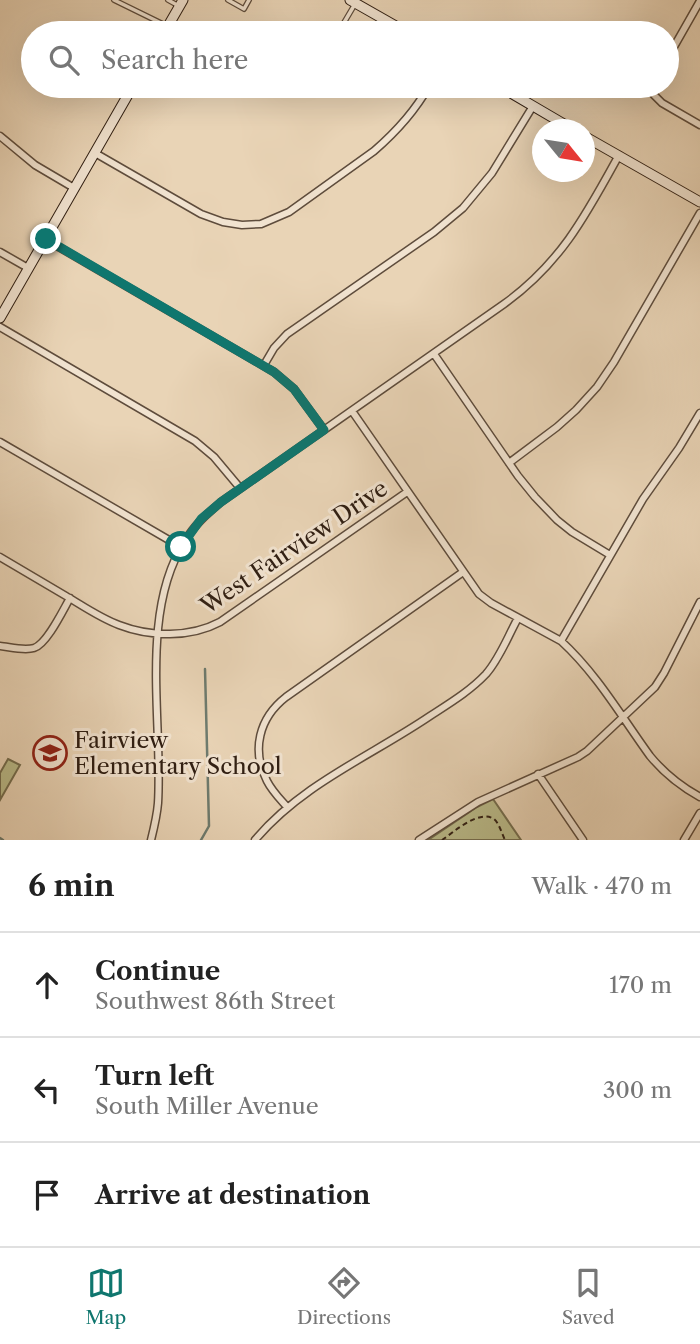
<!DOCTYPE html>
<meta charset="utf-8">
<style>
body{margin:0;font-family:"Libre Caslon Text",serif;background:#f6f6f6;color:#222}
.compass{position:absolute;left:532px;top:119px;width:63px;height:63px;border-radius:50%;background:#fff;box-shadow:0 7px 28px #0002;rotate:120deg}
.stop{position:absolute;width:21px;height:21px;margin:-16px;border:5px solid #0f766e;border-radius:50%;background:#fff}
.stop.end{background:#0f766e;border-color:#fff;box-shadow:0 2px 7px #0008}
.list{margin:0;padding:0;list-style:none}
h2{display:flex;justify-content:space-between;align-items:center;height:91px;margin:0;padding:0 28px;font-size:30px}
h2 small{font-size:23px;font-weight:400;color:#767676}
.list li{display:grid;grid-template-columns:46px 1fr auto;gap:21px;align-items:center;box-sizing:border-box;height:105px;padding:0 28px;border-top:2px solid #e0e0e0}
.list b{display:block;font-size:26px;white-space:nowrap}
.list p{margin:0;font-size:23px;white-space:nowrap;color:#767676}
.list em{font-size:23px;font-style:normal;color:#767676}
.icon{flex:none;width:38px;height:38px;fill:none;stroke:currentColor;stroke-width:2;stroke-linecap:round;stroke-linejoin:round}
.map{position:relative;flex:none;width:700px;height:840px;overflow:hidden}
.search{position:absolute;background:#fff;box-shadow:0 7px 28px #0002;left:21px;right:21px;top:21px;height:77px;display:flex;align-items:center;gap:18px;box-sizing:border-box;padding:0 24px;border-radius:38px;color:#767676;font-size:26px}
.sheet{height:406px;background:#fff}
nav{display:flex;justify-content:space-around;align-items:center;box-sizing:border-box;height:98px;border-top:2px solid #e0e0e0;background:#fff;font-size:19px;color:#767676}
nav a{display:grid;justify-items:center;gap:4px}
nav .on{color:#0f766e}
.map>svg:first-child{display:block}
</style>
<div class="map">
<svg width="700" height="840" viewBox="0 0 700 840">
<rect width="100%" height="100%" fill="#e9d4b6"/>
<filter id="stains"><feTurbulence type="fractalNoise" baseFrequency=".00286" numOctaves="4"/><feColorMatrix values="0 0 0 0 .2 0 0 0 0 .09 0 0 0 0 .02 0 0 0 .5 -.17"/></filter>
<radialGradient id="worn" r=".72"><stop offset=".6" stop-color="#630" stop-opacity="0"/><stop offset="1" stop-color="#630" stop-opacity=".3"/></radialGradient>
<path fill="#babc8b" stroke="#756e4f" stroke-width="2" d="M8 759 20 765 0 800V773Z
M493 799 521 840H428L477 807Z"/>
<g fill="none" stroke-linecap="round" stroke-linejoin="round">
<path stroke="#6e7b6e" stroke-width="2.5" d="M0 838 3 840
M201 840 209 826 205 669"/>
<g stroke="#5e4c3c" stroke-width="6">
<path id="lane" d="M114 0 165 25
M168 0 177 5
M228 0 244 9 249 0
M354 33 342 26 355 4
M372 33 380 20"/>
</g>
<g stroke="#5e4c3c" stroke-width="9">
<path id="street" d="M667 59 700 1
M653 86 651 92 662 103 700 125
M0 136 35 165 74 188
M95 153 201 214 223 222 242 225 261 224 289 212 374 151C396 132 415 111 429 86
M45 239 274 372 294 389 324 430
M0 252 28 268
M0 327 195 441 214 457 240 488
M434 354 518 476 535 497 557 520 572 532 610 555
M264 365 274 348 287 334 434 232 463 208 492 173 533 106
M352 411 479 594 491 603 561 641C597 674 621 716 650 756 664 773 680 786 700 797
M0 442 181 547
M509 463 557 427 576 410 597 387 614 362 700 213
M0 557C22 570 44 583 66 596 83 606 100 618 119 625 150 637 190 638 220 622L407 492
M561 641 643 499 679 448 700 413
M0 646C10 647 24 651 34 648 47 644 63 610 70 598
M538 774 583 840
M287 807C280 799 272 791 267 781 251 750 259 718 286 697L463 572
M151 840C154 828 157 816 158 803 163 722 139 612 185 541 194 525 207 514 221 502L504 304C561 263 586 215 619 155
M255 840C302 784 371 756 430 716 450 703 470 691 486 674 500 658 508 636 518 618
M419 840 478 802 578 757 587 751 655 687 664 673 700 602
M684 840 700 813"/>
</g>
<g stroke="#301f13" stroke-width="11">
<path id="secondary" d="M350 0 408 33
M164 33 183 0
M499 86 574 130
M584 136 700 202
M0 318 133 86"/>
</g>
<path stroke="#301f13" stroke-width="2" stroke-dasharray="5 3.5" stroke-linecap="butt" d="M442 840C454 832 479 809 494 819 499 823 502 834 505 840"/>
<use href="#lane" stroke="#f1e3d0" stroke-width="3.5"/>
<use href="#street" stroke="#f1e3d0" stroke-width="6"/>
<use href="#secondary" stroke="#f1e3d0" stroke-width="9"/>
</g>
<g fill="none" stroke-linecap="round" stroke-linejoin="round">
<path stroke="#0f766e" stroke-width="9" d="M46 239 274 372 294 389 324 430 221 502 201 519 181 547"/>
</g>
<defs>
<g id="school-ring" transform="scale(1.75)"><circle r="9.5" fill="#f1e3d0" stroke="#8f2418" stroke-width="1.5"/><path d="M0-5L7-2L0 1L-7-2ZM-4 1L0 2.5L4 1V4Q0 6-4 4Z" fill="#8f2418"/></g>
</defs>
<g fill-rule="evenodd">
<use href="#school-ring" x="50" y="753"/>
</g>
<g text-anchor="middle" stroke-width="6" stroke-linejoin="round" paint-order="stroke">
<g font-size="23" fill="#301f13" stroke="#f1e3d0">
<text transform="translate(294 547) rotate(-34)" y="8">West Fairview Drive</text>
</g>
<g font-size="23" fill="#301f13" stroke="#f1e3d0" text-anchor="start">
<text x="74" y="748">Fairview<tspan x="74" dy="26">Elementary School</tspan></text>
</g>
</g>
<rect width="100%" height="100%" filter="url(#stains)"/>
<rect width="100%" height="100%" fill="url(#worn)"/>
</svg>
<svg class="compass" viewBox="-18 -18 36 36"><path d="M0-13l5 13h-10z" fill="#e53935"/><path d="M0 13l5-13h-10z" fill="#767676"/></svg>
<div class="stop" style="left:181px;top:547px"></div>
<div class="stop end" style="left:46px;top:239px"></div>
<div class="search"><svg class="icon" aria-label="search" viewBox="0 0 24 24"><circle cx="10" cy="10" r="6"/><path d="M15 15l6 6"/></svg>Search here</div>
</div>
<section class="sheet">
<h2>6 min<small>Walk · 470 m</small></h2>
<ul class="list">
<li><svg class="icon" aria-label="ahead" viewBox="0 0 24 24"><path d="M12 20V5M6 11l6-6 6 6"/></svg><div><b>Continue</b><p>Southwest 86th Street</p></div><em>170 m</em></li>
<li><svg class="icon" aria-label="left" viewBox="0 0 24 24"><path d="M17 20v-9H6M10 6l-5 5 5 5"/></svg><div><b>Turn left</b><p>South Miller Avenue</p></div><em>300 m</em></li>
<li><svg class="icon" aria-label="arrive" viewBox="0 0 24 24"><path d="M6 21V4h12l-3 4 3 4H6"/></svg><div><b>Arrive at destination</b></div></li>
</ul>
</section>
<nav>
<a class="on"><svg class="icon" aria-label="map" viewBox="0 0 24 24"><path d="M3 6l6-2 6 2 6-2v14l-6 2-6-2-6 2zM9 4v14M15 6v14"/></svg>Map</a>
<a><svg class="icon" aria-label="directions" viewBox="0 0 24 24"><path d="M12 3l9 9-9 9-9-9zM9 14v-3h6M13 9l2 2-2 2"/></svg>Directions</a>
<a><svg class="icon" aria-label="saved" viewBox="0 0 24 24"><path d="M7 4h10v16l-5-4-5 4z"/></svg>Saved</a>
</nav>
